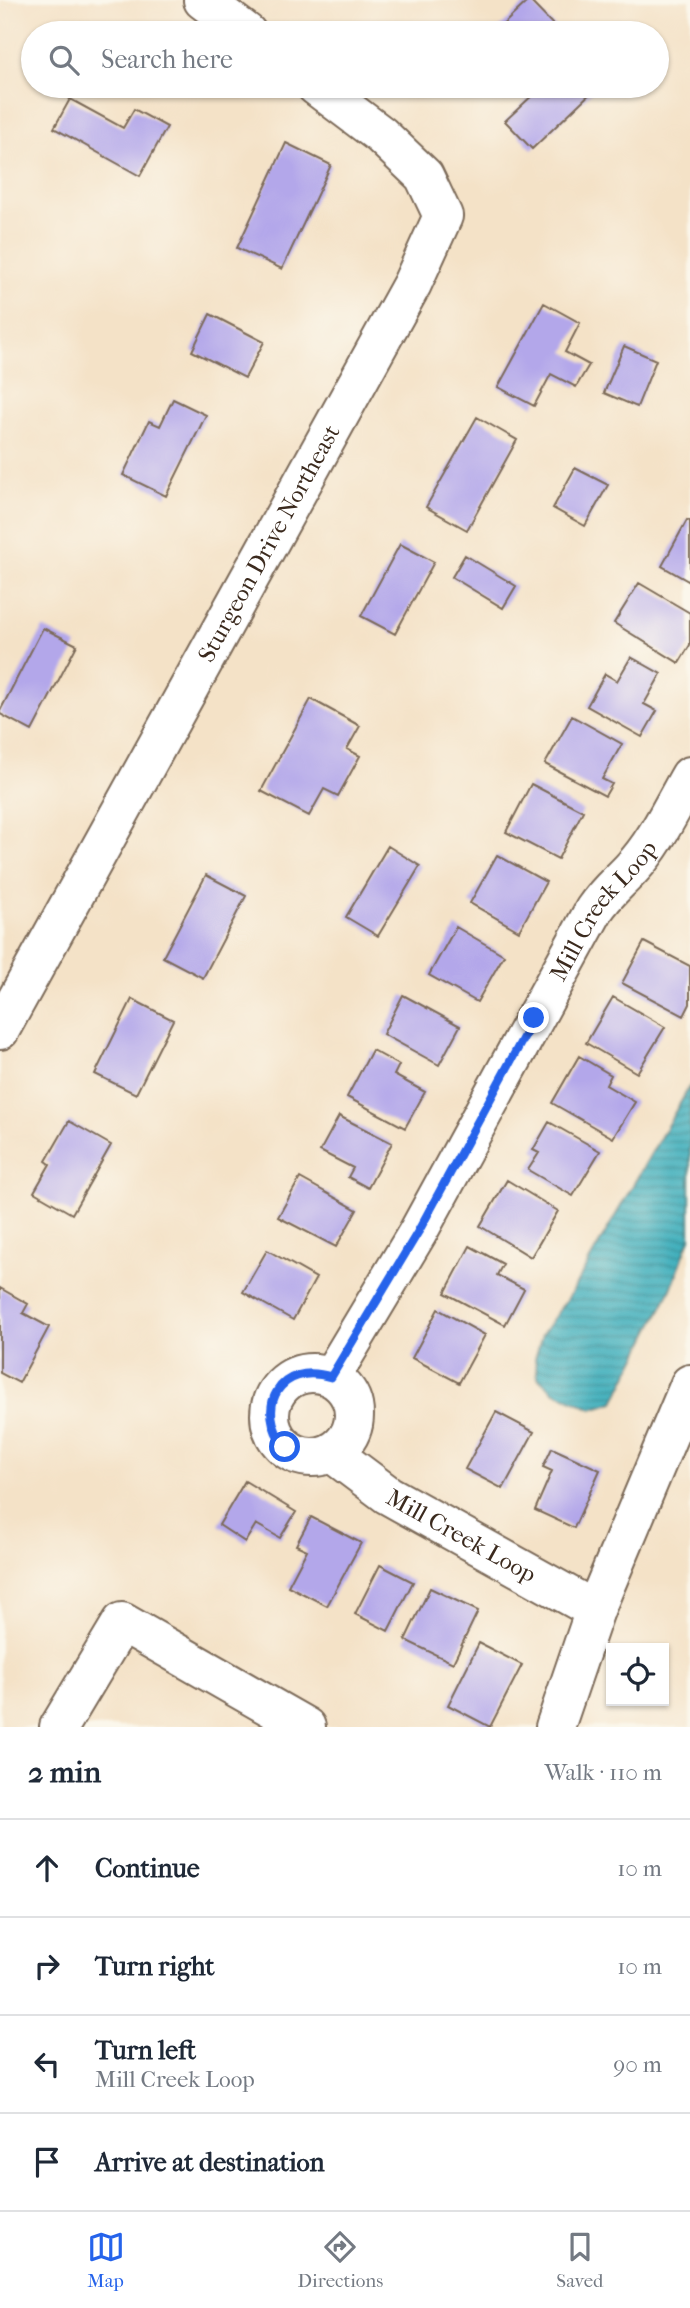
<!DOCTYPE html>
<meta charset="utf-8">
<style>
body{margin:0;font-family:"IM FELL French Canon",serif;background:#f6f6f7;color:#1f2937}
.controls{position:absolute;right:21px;bottom:21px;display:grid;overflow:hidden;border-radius:0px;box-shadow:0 2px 5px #0004}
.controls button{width:63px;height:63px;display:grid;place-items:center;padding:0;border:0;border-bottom:2px solid #e0e1e3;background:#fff;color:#1f2937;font:35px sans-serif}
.stop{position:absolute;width:21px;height:21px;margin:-16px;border:5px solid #2563eb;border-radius:50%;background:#fff}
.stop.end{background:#2563eb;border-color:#fff;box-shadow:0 2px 7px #0008}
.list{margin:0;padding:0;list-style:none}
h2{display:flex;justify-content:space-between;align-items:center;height:91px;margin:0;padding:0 28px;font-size:30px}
h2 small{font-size:23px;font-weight:400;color:#747a83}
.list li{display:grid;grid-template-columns:46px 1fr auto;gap:21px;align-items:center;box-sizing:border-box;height:98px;padding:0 28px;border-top:2px solid #e0e1e3}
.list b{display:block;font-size:26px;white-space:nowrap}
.list p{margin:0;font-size:23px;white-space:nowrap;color:#747a83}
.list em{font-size:23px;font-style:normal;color:#747a83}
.icon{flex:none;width:38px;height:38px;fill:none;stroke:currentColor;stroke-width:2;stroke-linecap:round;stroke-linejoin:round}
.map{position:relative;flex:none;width:690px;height:1727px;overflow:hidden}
.search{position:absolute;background:#fff;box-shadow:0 2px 5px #0004;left:21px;right:21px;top:21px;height:77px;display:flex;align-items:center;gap:18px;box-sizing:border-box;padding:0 24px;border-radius:38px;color:#747a83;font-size:26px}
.sheet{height:483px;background:#fff}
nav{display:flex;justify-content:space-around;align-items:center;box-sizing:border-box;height:98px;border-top:2px solid #e0e1e3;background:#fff;font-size:19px;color:#747a83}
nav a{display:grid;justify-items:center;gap:4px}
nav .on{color:#2563eb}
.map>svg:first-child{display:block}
</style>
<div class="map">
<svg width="690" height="1727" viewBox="0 0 690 1727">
<defs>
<pattern id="water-rules" width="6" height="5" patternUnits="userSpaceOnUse" patternTransform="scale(1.75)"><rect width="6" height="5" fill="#42b0bd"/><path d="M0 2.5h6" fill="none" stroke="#388f99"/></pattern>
</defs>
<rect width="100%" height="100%" fill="#fbf7ec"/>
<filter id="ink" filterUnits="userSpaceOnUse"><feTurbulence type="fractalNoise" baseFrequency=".0143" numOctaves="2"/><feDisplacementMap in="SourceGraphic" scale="14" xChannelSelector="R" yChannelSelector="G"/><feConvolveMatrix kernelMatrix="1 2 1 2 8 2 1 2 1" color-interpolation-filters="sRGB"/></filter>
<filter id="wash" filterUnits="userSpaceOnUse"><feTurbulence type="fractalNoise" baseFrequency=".00686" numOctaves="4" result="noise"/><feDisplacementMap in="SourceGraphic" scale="28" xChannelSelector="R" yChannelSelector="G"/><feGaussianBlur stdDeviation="1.57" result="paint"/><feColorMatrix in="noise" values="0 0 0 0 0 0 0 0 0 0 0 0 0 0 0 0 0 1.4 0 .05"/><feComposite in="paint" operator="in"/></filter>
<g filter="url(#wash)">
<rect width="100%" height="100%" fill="#f4e2c7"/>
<path fill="url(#water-rules)" stroke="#3e6d6e" stroke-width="2" d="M690 1086V1238L671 1289 614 1402 592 1409 553 1391 538 1377 535 1359 542 1335 571 1293Z"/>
<g id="blocks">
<path fill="#b3a7ea" d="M529 0 561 33H494Z
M530 86H598L532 149 505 121 536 92Z
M70 99 123 128 134 109 167 127 140 176 54 128Z
M286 143 331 165 282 269 237 248Z
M544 303 580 323 565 352 589 365 576 387 551 374 534 406 498 387Z
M210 314 264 342 245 378 192 351Z
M624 346 656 360 637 407 604 393Z
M173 399 206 415 166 496 123 475 149 421 160 426Z
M477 417 517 440 467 530 426 507Z
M575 468 608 485 585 526 553 508Z
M687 520 690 521V582L662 566Z
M400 544 434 562 395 634 361 616Z
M465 555 516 586 503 608 452 577Z
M639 583 690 613V645L679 663 614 623Z
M43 628 77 645 32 731 0 714V711Z
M631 657 661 674 644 704 657 711 642 737 587 706 605 674 617 681Z
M311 699 360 726 347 749 360 756 338 796 324 789 309 816 261 791Z
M572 716 622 744 602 779 612 784 605 796 545 764Z
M531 784 583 811 558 859 506 832Z
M388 846 420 866 378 936 346 917Z
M497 855 546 882 519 931 470 903Z
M206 875 246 896 203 978 163 957Z
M456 927 504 955 477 1002 429 975Z
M644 942 690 966V1004L684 1016 622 983Z
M403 995 460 1026 439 1065 383 1034Z
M613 997 665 1027 637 1073 586 1043Z
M132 999 173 1020 136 1094 95 1074Z
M372 1050 399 1065 394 1075 425 1092 405 1128 347 1097Z
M579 1056 611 1075 606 1085 635 1102 613 1138 552 1103Z
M339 1116 392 1143 368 1188 348 1177 353 1168 320 1151Z
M69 1121 111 1145 72 1214 34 1192 50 1164 46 1161Z
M549 1122 600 1151 573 1196 528 1170 539 1153 533 1150Z
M300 1178 357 1210 336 1247 278 1217Z
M507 1180 558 1211 531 1257 480 1226Z
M470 1246 503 1264 497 1275 524 1289 505 1325 445 1293Z
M267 1250 316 1278 293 1320 243 1292Z
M0 1288 28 1304 23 1313 49 1327 19 1383 0 1373Z
M438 1309 485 1335 459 1383 412 1358Z
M496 1412 534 1432 503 1489 465 1469Z
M552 1448 600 1470 574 1528 535 1510 552 1471 543 1467Z
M245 1481 296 1512 280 1538 256 1524 245 1542 219 1525Z
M311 1517 361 1543 327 1606 288 1586 307 1550 296 1545Z
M380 1565 413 1582 388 1631 355 1614Z
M430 1588 478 1611 453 1663 405 1640Z
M479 1643 522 1665 490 1727 448 1705Z"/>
</g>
</g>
<g filter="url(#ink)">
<use href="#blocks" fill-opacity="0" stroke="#7c6a59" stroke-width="2"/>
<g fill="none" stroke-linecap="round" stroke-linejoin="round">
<g stroke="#7c6a59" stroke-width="42">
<g id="minor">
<path d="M203 0 247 33"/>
<path id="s1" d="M0 1030 412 284 443 216 424 176 381 135 316 86"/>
<circle cx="312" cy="1415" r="42"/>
<path id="s2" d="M331 1377 418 1232 594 910C607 891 616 885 631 869 656 843 672 807 690 776"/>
<path id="s3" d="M332 1453 388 1495 595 1610"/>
<path d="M59 1727 122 1622 306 1727"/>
<path d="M555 1727 595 1610 690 1384"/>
</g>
</g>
<use href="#minor" stroke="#fff" stroke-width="38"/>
</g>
</g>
<g fill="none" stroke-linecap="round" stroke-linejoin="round" filter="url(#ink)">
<path stroke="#2563eb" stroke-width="9" d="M285 1447C254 1407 280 1361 331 1377L418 1232 534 1018"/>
</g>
<g text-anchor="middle" stroke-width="5" stroke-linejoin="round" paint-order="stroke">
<g font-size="24" fill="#3b2a1e" stroke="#fbf7ec">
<text dy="8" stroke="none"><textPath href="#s1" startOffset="556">Sturgeon Drive Northeast</textPath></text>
<text dy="8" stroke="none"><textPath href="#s2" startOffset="541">Mill Creek Loop</textPath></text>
<text dy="8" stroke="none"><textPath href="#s3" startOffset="154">Mill Creek Loop</textPath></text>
</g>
</g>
</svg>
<div class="controls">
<button><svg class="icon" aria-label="locate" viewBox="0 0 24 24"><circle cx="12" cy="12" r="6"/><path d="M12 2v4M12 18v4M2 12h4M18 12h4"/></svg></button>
</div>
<div class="stop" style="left:285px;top:1447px"></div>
<div class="stop end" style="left:534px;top:1018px"></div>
<div class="search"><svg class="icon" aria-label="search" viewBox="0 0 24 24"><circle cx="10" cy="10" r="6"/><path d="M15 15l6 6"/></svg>Search here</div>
</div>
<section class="sheet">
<h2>2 min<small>Walk · 110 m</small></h2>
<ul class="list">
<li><svg class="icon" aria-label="ahead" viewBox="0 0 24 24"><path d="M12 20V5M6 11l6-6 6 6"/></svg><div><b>Continue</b></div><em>10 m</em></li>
<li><svg class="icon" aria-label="right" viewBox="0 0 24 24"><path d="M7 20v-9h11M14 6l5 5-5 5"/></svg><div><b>Turn right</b></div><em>10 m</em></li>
<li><svg class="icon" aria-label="left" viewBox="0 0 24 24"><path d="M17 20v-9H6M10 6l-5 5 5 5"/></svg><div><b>Turn left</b><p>Mill Creek Loop</p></div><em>90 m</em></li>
<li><svg class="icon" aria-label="arrive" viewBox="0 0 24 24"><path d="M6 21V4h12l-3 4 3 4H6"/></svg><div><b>Arrive at destination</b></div></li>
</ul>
</section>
<nav>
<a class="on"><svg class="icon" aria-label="map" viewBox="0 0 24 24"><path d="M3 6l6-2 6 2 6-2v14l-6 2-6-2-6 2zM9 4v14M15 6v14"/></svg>Map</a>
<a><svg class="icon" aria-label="directions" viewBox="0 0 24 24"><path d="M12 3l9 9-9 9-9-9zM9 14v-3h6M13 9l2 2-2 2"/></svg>Directions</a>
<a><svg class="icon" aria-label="saved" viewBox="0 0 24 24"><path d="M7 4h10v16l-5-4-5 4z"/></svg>Saved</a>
</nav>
